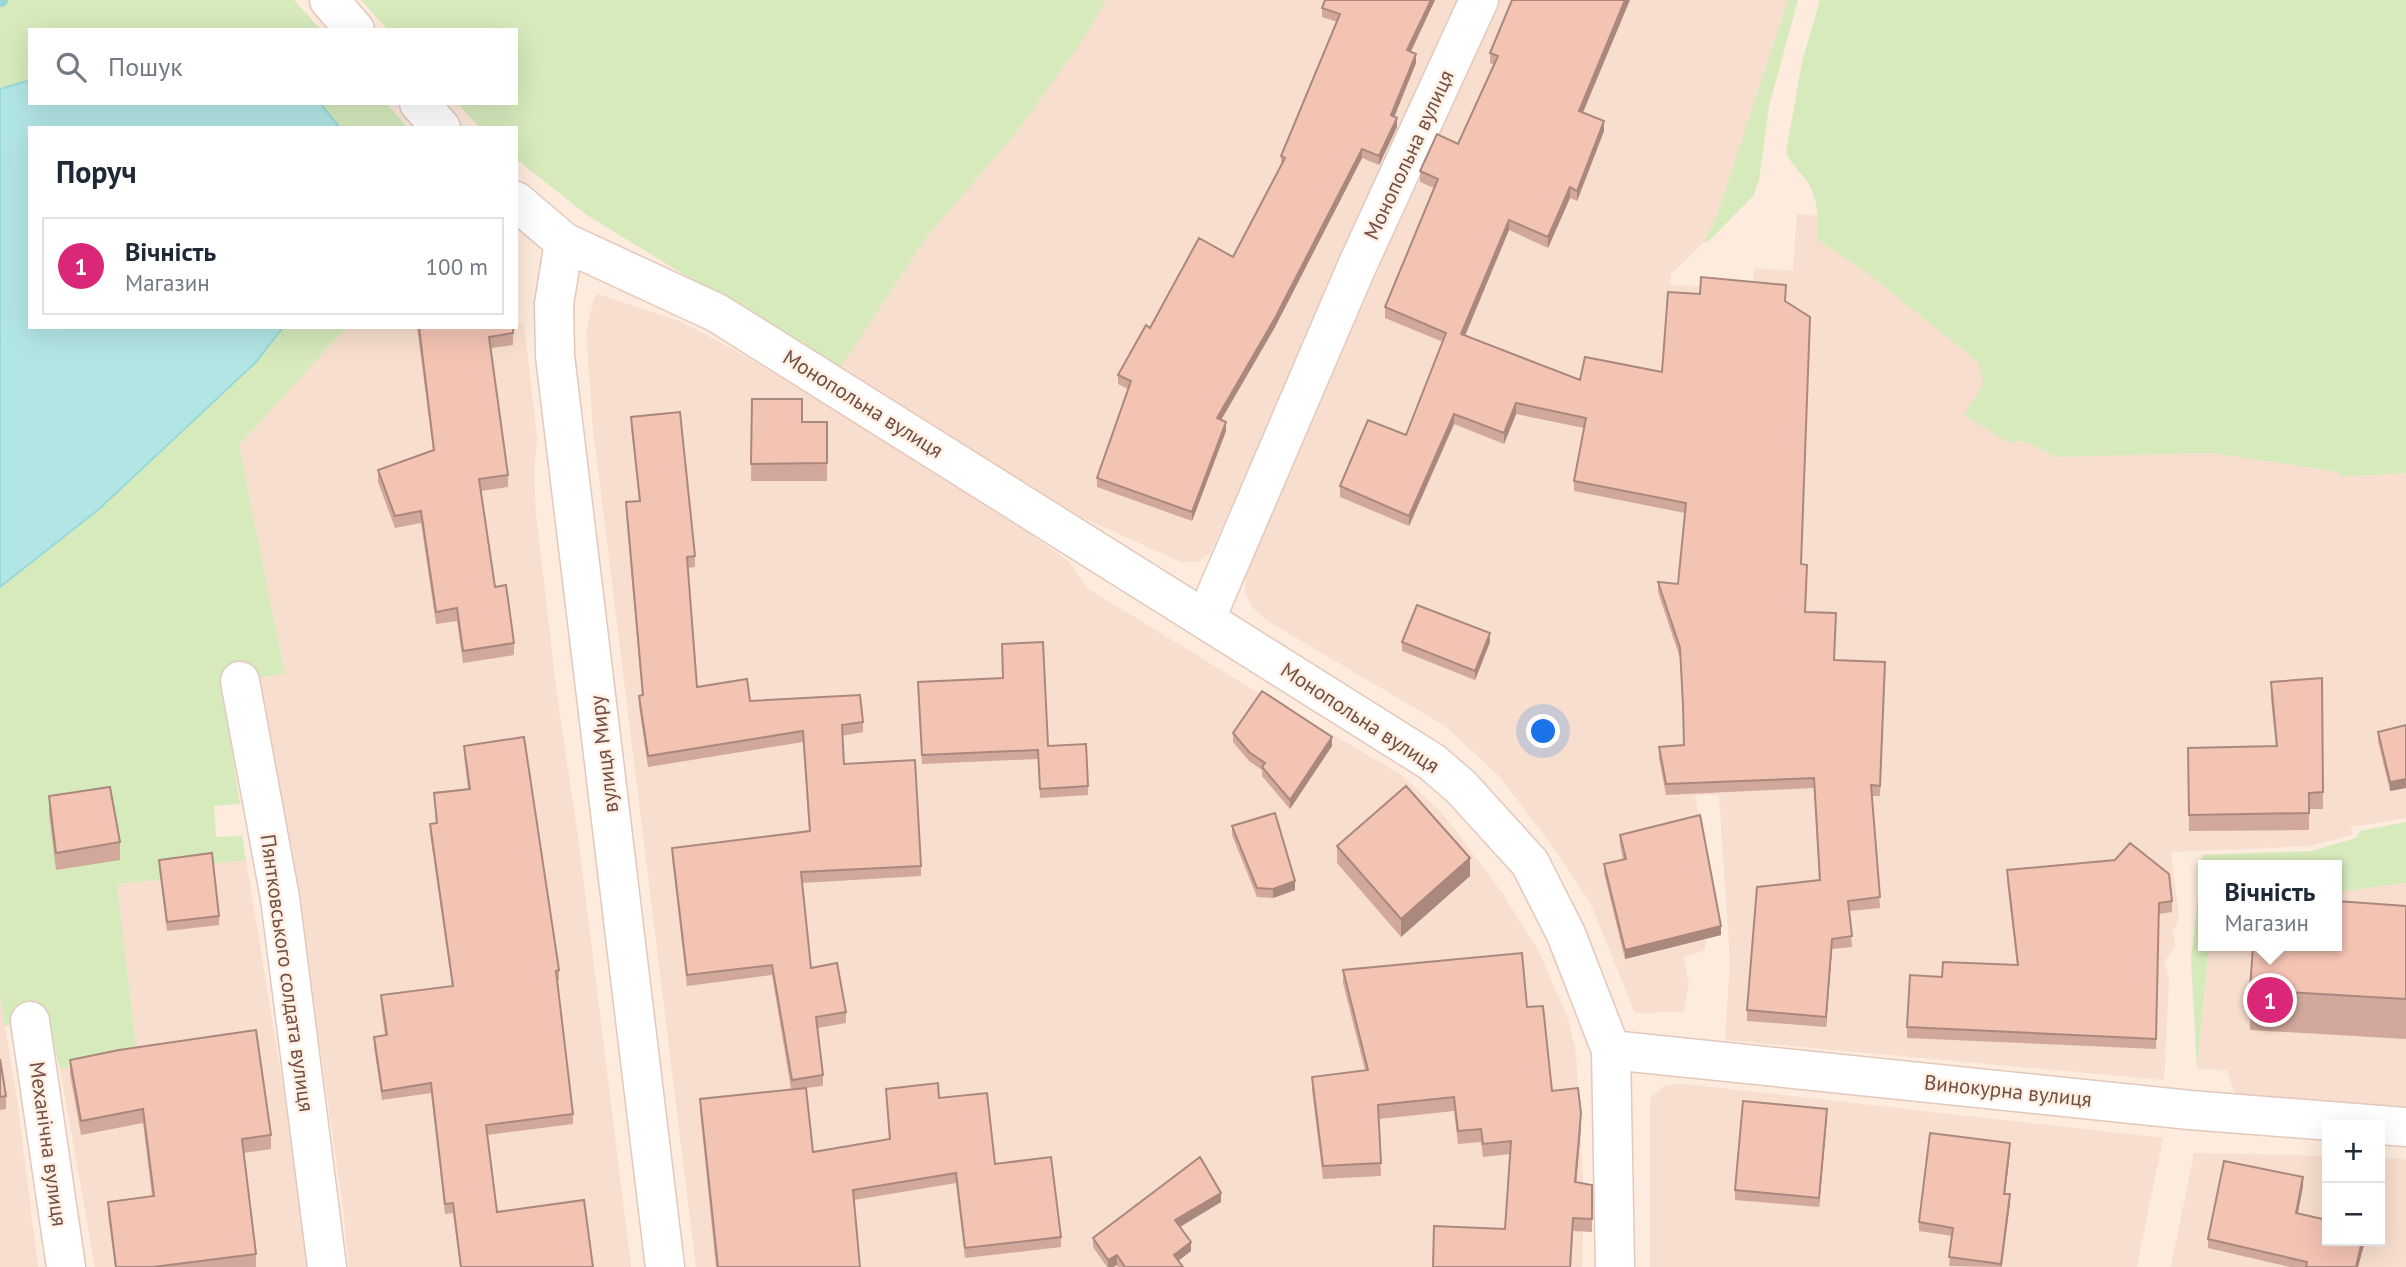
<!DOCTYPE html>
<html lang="uk">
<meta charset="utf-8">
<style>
body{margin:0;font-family:"PT Sans",sans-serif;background:#f6f6f7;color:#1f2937}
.controls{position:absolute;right:21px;bottom:21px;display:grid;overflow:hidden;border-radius:0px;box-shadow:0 7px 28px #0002}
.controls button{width:63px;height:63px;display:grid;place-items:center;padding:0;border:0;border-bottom:2px solid #e0e1e3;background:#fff;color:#1f2937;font:35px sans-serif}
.you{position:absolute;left:1544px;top:732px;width:24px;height:24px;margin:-18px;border:5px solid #fff;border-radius:50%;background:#1a73e8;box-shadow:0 0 0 10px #1a73e833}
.badge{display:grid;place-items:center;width:46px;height:46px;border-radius:50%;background:#db2777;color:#fff;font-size:23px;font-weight:700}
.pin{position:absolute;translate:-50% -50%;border:4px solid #fff;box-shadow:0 2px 7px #0006}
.popup{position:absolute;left:2198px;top:860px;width:144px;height:91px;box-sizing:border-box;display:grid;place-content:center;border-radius:0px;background:#fff;filter:drop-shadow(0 2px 5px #0005);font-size:23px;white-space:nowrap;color:#747a83}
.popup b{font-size:26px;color:#1f2937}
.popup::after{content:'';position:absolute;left:50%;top:100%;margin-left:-14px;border:14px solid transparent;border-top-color:#fff}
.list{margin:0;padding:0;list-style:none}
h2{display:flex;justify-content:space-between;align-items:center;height:91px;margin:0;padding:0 28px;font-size:30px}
h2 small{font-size:23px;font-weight:400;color:#747a83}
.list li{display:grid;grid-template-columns:46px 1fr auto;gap:21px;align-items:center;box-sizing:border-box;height:98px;margin:0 14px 14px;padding:0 14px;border:2px solid #e0e1e3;border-radius:0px}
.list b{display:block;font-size:26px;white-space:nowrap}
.list p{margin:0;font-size:23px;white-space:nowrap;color:#747a83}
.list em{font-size:23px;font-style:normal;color:#747a83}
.icon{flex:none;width:38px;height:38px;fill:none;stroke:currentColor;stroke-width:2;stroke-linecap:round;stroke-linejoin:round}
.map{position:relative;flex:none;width:2406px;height:1267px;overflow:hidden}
.search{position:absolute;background:#fff;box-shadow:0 7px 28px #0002;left:28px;top:28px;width:490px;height:77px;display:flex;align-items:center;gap:18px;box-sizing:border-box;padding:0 24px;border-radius:0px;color:#747a83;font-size:26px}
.panel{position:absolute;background:#fff;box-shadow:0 7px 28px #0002;left:28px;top:126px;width:490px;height:203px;border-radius:0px}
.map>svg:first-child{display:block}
</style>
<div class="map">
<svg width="2406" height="1267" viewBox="0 0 2406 1267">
<rect width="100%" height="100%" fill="#fdebdd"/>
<path fill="#f7dece" d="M1106 0H1464L1210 553 1197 562H1181L1083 518 839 370 925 239 1016 133 1085 37Z
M1497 0H1788L1716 218 1703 243 1671 274 1670 285 1752 288 1755 268 1793 271 1797 214 1819 216 1817 239 1871 276 1978 362 2008 442 2024 441 2058 457 2212 453 2339 472 2341 477 2406 473V818L2351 827 2352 835 2309 846 2171 852 2179 917 2173 932 2175 946 2165 961 2169 980 2164 1080 1725 1040 1730 961 1719 795H1695L1703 839 1708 927 1705 950 1683 957 1689 983 1683 1012 1635 1013 1592 907 1557 852 1500 777 1445 726 1266 620 1251 606 1245 592 1246 568 1343 340Z
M598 294 679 321 735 350 967 490 1068 561 1087 588 1260 694 1262 700 1296 723 1307 720 1399 773 1442 813 1503 894 1539 952 1568 1018 1576 1054 1580 1122 1584 1197 1582 1267H696L593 428 586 333 594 298Z
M516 323 524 324 537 437 534 473 536 514 556 688 579 844 631 1267H349L342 1201 297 889 268 745 259 678 285 673 239 445 347 327H516Z
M230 860H246L313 1267H95L60 1069 137 1055 117 884 160 880 159 869Z
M2406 883V1114L2235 1096 2227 1070 2197 1069 2209 946H2336L2337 892Z
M0 994 18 1107 38 1267H0Z
M1685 1084 2163 1138 2137 1267H1650V1098L1666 1085Z
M2194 1153 2327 1156V1241H2380V1157L2406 1160V1267H2171Z"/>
<path fill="#d6eabc" d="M0 0H294L321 30H30V80L0 89Z
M361 0H1106L1085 37 1016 133 925 239 839 370 587 215 516 159V128H480L457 103H516V30H388Z
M1788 0H1798L1769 106 1759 181 1753 196 1709 241 1703 243 1716 218Z
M1820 0H2406V473L2340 477 2339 472 2212 453 2058 457 2024 441 2008 442 1964 415 1984 384 1978 362 1871 276 1817 239C1819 220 1818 196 1806 180 1799 170 1792 165 1786 153L1802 62Z
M320 103H386L408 128H340Z
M283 327H347L239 445 285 674 222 683 240 804 214 806 216 837 242 836 246 860 160 869V880L117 884 137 1055 60 1069 48 1019 5 1026 0 994V587L99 509 256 362Z
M2406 822V883L2337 892 2336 865H2204V946H2209L2197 1069 2191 960 2203 855 2311 851 2356 838 2360 831Z"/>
<path fill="#b2e6e5" stroke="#98d8d8" stroke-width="2" d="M30 80V103H320L340 128H30V327H283L256 362 99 509 0 587V89Z"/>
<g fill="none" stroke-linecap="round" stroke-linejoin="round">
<path stroke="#98d8d8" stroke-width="14" d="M0 0H1"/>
<g stroke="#e3c8bc" stroke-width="41">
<path id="street" d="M329 0 355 30
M419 103 441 128
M516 201 564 242 717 313 1432 762 1461 787 1530 863 1566 934 1611 1050 1615 1267
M564 242 554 304 555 356 665 1267
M1206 618 1357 266 1479 0
M240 681 280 898 327 1267
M30 1021 66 1267
M1611 1050 2190 1110 2406 1127"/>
</g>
<use href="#street" stroke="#fff" stroke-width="38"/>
</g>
<path fill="#d1a89b" d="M1325 0H1435L1411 52 1416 63 1394 117 1397 127 1379 165 1362 158 1275 327 1221 420 1226 431 1192 521 1097 487V478L1128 389 1118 384V375L1150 328 1233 257 1281 165V156L1337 22 1322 17V8Z
M1512 0 1583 113 1604 131 1577 201 1570 198 1548 248 1509 230 1465 336 1580 380 1662 372 1785 302 1801 565 1805 612 1834 660 1885 672 1880 796H1872L1880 908 1849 911 1852 947 1832 949 1826 1027 1747 1021V1010L1819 880 1814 788 1666 795 1659 758V747L1684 745 1683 716 1680 658 1658 592V582L1678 584 1685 513 1574 491V481L1584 428 1516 414 1504 444 1454 424 1409 526 1340 497V486L1406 435 1443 342 1385 318V307L1434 188 1420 182V171L1458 144 1494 65 1490 63V53Z
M417 327H513V345L491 348 508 475V487L481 491 495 587 514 643V655L463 663 457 621 436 624 421 523 395 528 378 482V470L433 450Z
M752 399 802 422H827V481H751Z
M631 417 695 556V567L687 568 697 687 750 701 863 722V732L842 736 844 764 921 866V876L802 883 811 968 846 1012V1023L818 1028 823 1075V1086L806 1088 813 1152 889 1139 886 1089 939 1098 995 1164 1061 1237V1247L965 1258 956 1183 854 1200 860 1267H716L700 1110V1099L791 1089 772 975 687 986 672 858V848L809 831 803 742 648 767 639 706V696L642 695 626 513V502L639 501 631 427Z
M1402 642H1490L1475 680 1402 651Z
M2322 678 2323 809H2309V830L2189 831 2188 748 2276 747 2271 699V682Z
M918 691 1048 746 1088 786V795L1040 798 1038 759 922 764Z
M2406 725V788L2390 791 2378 741V732Z
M1233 733 1332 746 1290 809 1262 776V770L1249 761 1233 742Z
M464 746 559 970V980H557L573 1114V1124L487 1135 497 1212 593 1267H460L453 1213 445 1214 431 1093 382 1100 374 1047V1037L385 1035 381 1005V995L452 986 430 833V824L436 823 434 793 468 789 464 756Z
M49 796 120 842V860L56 870 49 814Z
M1232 826 1295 890 1273 898 1257 897 1232 835Z
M1620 835 1721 935 1625 959 1604 873V864L1623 860 1620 844Z
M1337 846 1470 876 1401 937 1337 863Z
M159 860 219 916V925L167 931 159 869Z
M2007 870 2172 901V912L2159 914 2156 1049 1907 1038V1027L1942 977 2017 965 2007 881Z
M2406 906V1039L2250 1030V990Z
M1343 970 1527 1007 1552 1091 1581 1127 1576 1182 1592 1185V1232L1573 1231 1571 1267H1433L1505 1229 1510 1154 1483 1157 1481 1142 1458 1144 1454 1111 1379 1119 1381 1176 1323 1179 1312 1090V1077L1365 1070 1343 983Z
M0 1059 6 1096V1109L0 1110Z
M70 1060 271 1135V1149L243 1153 256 1254V1267H115L108 1215V1202L152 1196 143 1123 81 1135 70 1074Z
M1827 1118 1819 1207 1735 1200V1190Z
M2010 1152 2005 1194 2010 1203 2002 1267 1949 1266 1952 1236 1919 1231V1222Z
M2303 1186 2298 1213 2365 1241 2358 1267H2290L2208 1248V1239Z
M1221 1202 1179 1227 1191 1251 1178 1261 1183 1267H1118L1117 1265 1113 1267H1107L1093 1247V1238Z"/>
<path fill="#aa887e" d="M1431 0H1435L1407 59V50Z
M1625 0H1630L1579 122V111Z
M1416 54V63L1391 125V115Z
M1397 118V127L1379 165V156Z
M1604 121V131L1577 201V191Z
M1362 149V158L1275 327 1217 427V418Z
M1570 187V198L1548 248V237Z
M1509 220V230L1461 345V334Z
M1516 403V414L1504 444V433Z
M1454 414V424L1409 526V516Z
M1226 422V431L1192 521V512Z
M1490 633V642L1475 680V671Z
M1332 737V746L1290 809V800Z
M2406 779V788L2390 791V782Z
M1470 858V876L1401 937V919Z
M1295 881V890L1273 898V889Z
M1721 926V935L1625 959V950Z
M1832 939V949L1826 1027V1017Z
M1827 1109V1118L1819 1207V1198Z
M1581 1113V1127L1575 1196V1182Z
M2010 1143V1152L2004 1203V1194Z
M2303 1177V1186L2296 1222V1213Z
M1221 1193V1202L1175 1230V1220Z
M2010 1194V1203L2001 1267V1264Z
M2362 1241H2365L2358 1267H2356Z
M1191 1242V1251L1174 1264V1255Z
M1117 1255V1265L1113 1267H1108V1260Z"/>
<path fill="#f3c3b4" stroke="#aa887e" stroke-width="2" d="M1325 0H1431L1407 50 1416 54 1391 115 1397 118 1379 156 1362 149 1275 318 1217 418 1226 422 1192 512 1097 478 1131 381 1118 375 1146 325 1150 328 1199 238 1233 257 1285 158 1281 156 1340 14 1322 8Z
M1512 0H1625L1579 111 1604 121 1577 191 1570 187 1548 237 1509 220 1461 334 1580 380 1585 357 1662 372 1668 292 1700 294 1701 277 1786 285 1785 301 1810 317 1801 564 1807 565 1805 612 1836 613 1834 660 1885 662 1880 786 1871 785 1880 897 1848 901 1852 936 1832 939 1826 1017 1747 1010 1757 887 1820 880 1814 778 1666 784 1659 747 1684 745 1683 705 1680 648 1658 582 1678 584 1686 503 1574 481 1586 418 1516 403 1504 433 1454 414 1409 516 1340 486 1368 420 1406 435 1446 333 1385 307 1438 179 1420 171 1437 134 1458 144 1498 56 1490 53Z
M419 327H513V333L489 337 508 475 479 479 495 587 506 585 514 643 463 651 457 608 436 612 421 511 395 516 378 470 434 450Z
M752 399H802V422H827V463L751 464Z
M680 412 695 556 687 557 697 687 747 679 750 701 860 695 863 722 842 725 844 764 915 760 921 866 801 872 811 968 837 963 846 1012 816 1017 823 1075 792 1080 772 965 687 975 672 848 810 831 803 731 648 756 639 696 643 695 626 502 640 501 631 417Z
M1417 605 1490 633 1475 671 1402 642Z
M1043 642 1048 746 1086 744 1088 786 1040 789 1038 750 922 755 918 682 1003 678 1002 644Z
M2322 678 2323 792 2309 793V813L2189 815 2188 748 2277 746 2271 682Z
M1262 691 1332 737 1290 800 1262 767 1265 763 1249 752 1233 733Z
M2406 725V779L2390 782 2378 732Z
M524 737 559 970 556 971 573 1114 486 1125 497 1212 584 1200 593 1267H461L453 1203 445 1204 431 1083 382 1091 374 1037 387 1035 381 995 453 986 430 824 437 823 434 793 470 789 464 746Z
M1406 786 1470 858 1401 919 1337 846Z
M110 787 120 842 56 853 49 796Z
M1275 813 1295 881 1273 889 1257 888 1232 826Z
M1700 815 1721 926 1625 950 1604 864 1626 859 1620 835Z
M2130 843 2169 874 2172 901 2159 903 2156 1039 1907 1027 1910 975 1942 977 1943 962 2018 965 2007 870 2115 860Z
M212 853 219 916 167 922 159 860Z
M2336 901 2406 906V999L2250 990 2253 946H2336Z
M1522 953 1527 1007 1543 1006 1552 1091 1578 1088 1581 1113 1575 1182 1592 1185V1219L1573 1218 1570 1267H1433L1434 1226 1505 1229 1511 1141 1483 1144 1481 1129 1458 1131 1454 1097 1378 1105 1381 1163 1323 1166 1312 1077 1368 1070 1343 970Z
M256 1030 271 1135 242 1139 256 1254 153 1267H116L108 1202 154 1196 143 1109 81 1121 70 1060 119 1050Z
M0 1059 6 1096 0 1097Z
M938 1083 939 1098 987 1093 995 1164 1051 1157 1061 1237 965 1248 956 1173 853 1190 860 1267H718L700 1099 806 1088 813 1152 890 1139 886 1089Z
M1743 1101 1827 1109 1819 1198 1735 1190Z
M1930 1133 2010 1143 2004 1194H2010L2001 1264 1949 1257 1953 1228 1919 1222Z
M1200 1157 1221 1193 1175 1220 1191 1242 1174 1255 1183 1267H1125L1117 1255 1108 1260 1093 1238Z
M2224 1161 2303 1177 2296 1213 2327 1220V1241H2362L2356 1267H2306L2307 1262 2208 1239Z"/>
<g text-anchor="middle" stroke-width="5" stroke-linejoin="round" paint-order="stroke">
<g font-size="21" fill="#734e45" stroke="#fff0e4">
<text transform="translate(1409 155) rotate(-65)" y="7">Монопольна вулиця</text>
<text transform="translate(863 404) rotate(32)" y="7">Монопольна вулиця</text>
<text transform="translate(1360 718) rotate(33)" y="7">Монопольна вулиця</text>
<text transform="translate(604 754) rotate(-97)" y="7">вулиця Миру</text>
<text transform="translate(287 973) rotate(82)" y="7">Пянтковського солдата вулиця</text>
<text transform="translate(2008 1091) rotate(6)" y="7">Винокурна вулиця</text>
<text transform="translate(48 1144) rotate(82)" y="7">Механічна вулиця</text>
</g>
</g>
</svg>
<div class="controls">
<button>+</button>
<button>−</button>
</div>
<div class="you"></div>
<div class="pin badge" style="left:2270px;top:1000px">1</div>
<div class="popup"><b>Вічність</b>Магазин</div>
<div class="search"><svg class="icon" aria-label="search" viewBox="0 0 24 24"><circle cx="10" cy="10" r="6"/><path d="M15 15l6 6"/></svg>Пошук</div>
<section class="panel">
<h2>Поруч<small></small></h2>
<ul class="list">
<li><span class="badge">1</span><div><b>Вічність</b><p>Магазин</p></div><em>100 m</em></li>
</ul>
</section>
</div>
